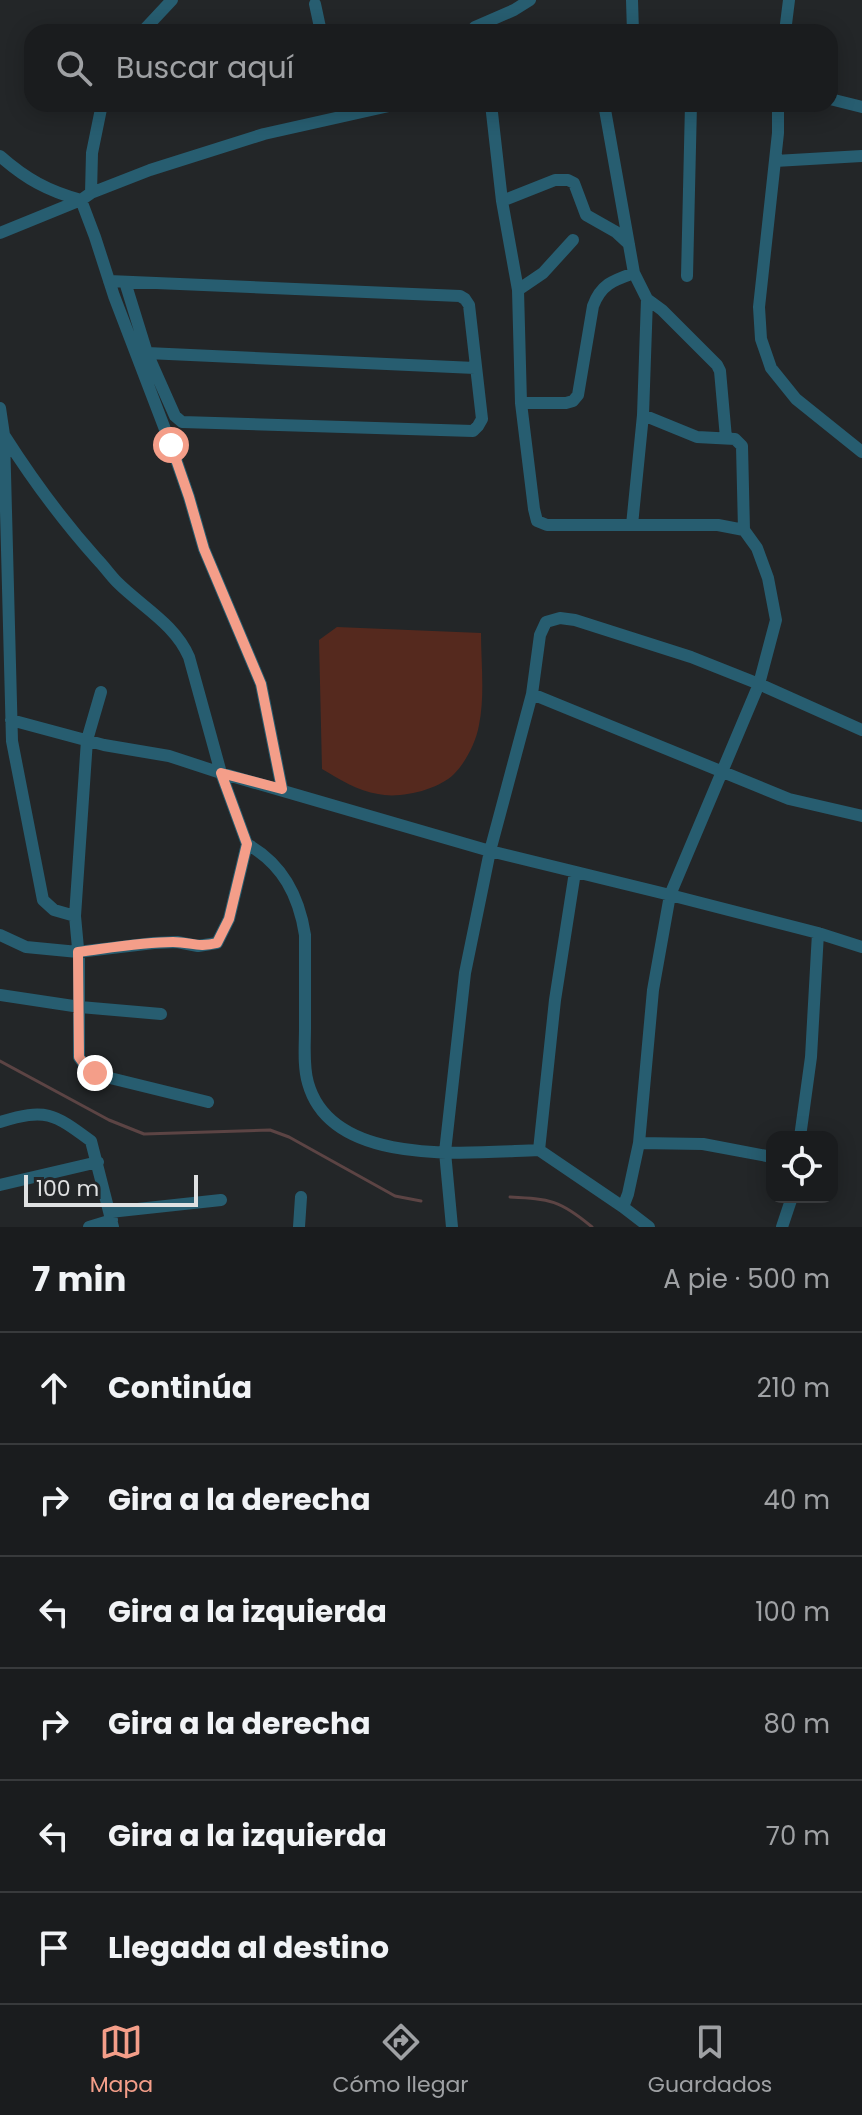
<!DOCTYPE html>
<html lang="es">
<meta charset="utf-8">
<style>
body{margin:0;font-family:Poppins,sans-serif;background:#232527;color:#f1f3f6}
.controls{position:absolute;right:24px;bottom:24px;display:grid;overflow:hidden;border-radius:16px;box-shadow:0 4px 20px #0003}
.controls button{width:72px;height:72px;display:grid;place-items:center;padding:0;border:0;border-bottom:2px solid #383a3c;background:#1a1c1e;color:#f1f3f6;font:40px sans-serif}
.scale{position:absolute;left:24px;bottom:20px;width:174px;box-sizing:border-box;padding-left:8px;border:4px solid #dfe1e2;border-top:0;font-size:22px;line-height:28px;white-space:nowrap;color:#dfe1e2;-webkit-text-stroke:6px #232628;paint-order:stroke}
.stop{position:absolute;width:24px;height:24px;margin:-18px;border:6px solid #f49e89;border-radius:50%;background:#fff}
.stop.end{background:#f49e89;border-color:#fff;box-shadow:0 2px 8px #0008}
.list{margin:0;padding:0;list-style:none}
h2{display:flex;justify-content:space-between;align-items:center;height:104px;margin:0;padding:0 32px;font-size:34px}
h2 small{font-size:26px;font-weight:400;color:#9fa1a4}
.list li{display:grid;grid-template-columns:52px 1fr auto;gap:24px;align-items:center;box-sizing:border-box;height:112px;padding:0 32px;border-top:2px solid #383a3c}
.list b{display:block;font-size:30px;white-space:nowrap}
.list em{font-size:26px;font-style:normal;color:#9fa1a4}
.icon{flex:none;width:44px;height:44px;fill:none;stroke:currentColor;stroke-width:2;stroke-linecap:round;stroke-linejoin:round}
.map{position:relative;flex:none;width:862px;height:1227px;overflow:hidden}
.search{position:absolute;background:#1a1c1e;box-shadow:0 4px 20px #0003;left:24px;right:24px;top:24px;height:88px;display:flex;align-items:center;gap:20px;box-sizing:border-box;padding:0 28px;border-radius:24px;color:#9fa1a4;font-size:30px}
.sheet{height:776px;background:#1a1c1e}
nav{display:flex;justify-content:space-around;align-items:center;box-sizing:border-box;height:112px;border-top:2px solid #383a3c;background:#1a1c1e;font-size:22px;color:#9fa1a4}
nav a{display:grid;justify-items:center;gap:4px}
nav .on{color:#f49e89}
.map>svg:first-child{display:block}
</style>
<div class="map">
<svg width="862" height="1227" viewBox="0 0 862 1227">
<rect width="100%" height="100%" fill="#232628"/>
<path fill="#55291e" d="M337 627 481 633C481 663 485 695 479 725 476 742 466 762 454 774 438 790 400 799 378 794 358 791 339 779 322 769L319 640Z"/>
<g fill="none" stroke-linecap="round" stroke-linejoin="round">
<path stroke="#5c4444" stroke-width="3" d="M0 1061 109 1120 144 1134 270 1130 289 1137 395 1196 421 1201
M510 1197C550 1199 560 1200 592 1227"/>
<path stroke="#275d70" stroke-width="12" d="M632 0 633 32
M315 4 321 32
M142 32 172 0
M470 32 475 27 514 10 530 0
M785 32 789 0
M830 99 862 107
M491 104 502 201 518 290 521 403 534 509 537 521 547 525H718L744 530
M604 104 634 273 647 299 662 310 717 365 720 371 726 438
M778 104V133L759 307 761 339 771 368 796 399 862 452
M0 156C26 179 48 191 81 200L95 237 114 296 171 445 189 497 204 549 261 684 282 789
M775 161 862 156
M91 193 92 153 102 104
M502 201 555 180H568L574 183 586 215 616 232 629 244
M0 233 81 200 91 193 150 170 264 134 398 104
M687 276 691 104
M109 281 460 296 465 299 469 305 482 419 478 426 473 431 182 422 175 416 147 353 125 282
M518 290 543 273 573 240
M147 353 475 368
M521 403H566L573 401 578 395 593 306C601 284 614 280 634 273
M0 408 4 435 12 741 43 900 54 910 75 916
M643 415 697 437 735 439 742 446 744 530 757 548 768 578 776 620 759 684 670 895 653 990 639 1143 628 1194 623 1207 649 1227
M4 435C32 479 62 520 97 559 104 566 110 575 117 582 142 607 175 624 189 657L221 773 247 844C283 864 299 896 305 935 305 966 305 997 305 1028 305 1046 303 1066 308 1083 332 1169 471 1152 539 1150
M632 525 643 415 647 299
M101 692 87 740 75 916 79 959V1057L86 1067 106 1077 208 1102
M532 694 789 799 862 816
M11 720 104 745 169 756 221 773 490 851 670 895 818 933 862 947
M575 872 555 1000 539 1150 623 1207
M0 935 26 947 78 952 154 943 177 942 198 946 217 943 229 919 247 844
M0 995 80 1007 161 1014
M0 1122C46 1108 53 1113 91 1141L113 1227
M800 1137 811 1057 818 933
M639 1143 703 1144 772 1157
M0 1185 98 1162
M110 1212 221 1200
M89 1227 112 1220
M299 1227 301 1197
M452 1227 445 1152 465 973 490 851 532 694 540 635 546 622 560 618 575 620 691 657 759 684 862 730
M782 1227 792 1197"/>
</g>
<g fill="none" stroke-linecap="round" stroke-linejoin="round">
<path stroke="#f49e89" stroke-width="10" d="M95 1073 86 1067 79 1057 78 952C109 948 142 942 173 942 191 942 198 948 217 943L229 919 247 844 221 773 282 789 261 684 204 549 189 497 171 445"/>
</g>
</svg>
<div class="controls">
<button><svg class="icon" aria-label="locate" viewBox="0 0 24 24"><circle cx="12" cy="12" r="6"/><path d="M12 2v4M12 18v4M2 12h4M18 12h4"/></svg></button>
</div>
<div class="scale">100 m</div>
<div class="stop" style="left:171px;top:445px"></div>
<div class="stop end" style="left:95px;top:1073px"></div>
<div class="search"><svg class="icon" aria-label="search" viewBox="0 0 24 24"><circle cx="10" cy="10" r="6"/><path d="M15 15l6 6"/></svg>Buscar aquí</div>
</div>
<section class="sheet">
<h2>7 min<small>A pie · 500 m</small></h2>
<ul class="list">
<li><svg class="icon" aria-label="ahead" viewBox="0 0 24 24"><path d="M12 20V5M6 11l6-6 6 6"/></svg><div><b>Continúa</b></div><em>210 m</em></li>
<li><svg class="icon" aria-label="right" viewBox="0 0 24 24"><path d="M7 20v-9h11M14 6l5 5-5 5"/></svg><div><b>Gira a la derecha</b></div><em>40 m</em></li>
<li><svg class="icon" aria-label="left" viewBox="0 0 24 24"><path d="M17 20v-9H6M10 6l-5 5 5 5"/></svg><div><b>Gira a la izquierda</b></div><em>100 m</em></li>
<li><svg class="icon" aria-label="right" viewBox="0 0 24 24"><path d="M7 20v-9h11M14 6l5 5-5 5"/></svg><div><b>Gira a la derecha</b></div><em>80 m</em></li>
<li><svg class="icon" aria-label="left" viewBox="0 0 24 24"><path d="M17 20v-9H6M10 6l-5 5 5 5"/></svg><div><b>Gira a la izquierda</b></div><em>70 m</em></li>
<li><svg class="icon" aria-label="arrive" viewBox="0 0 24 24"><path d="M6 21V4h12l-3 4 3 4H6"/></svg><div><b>Llegada al destino</b></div></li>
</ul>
</section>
<nav>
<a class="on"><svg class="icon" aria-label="map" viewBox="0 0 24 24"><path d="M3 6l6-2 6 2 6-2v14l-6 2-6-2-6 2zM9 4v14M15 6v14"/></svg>Mapa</a>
<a><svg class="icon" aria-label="directions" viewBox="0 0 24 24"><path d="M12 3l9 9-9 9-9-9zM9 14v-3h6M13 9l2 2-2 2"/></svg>Cómo llegar</a>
<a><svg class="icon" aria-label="saved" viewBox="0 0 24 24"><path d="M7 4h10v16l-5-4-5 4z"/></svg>Guardados</a>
</nav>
